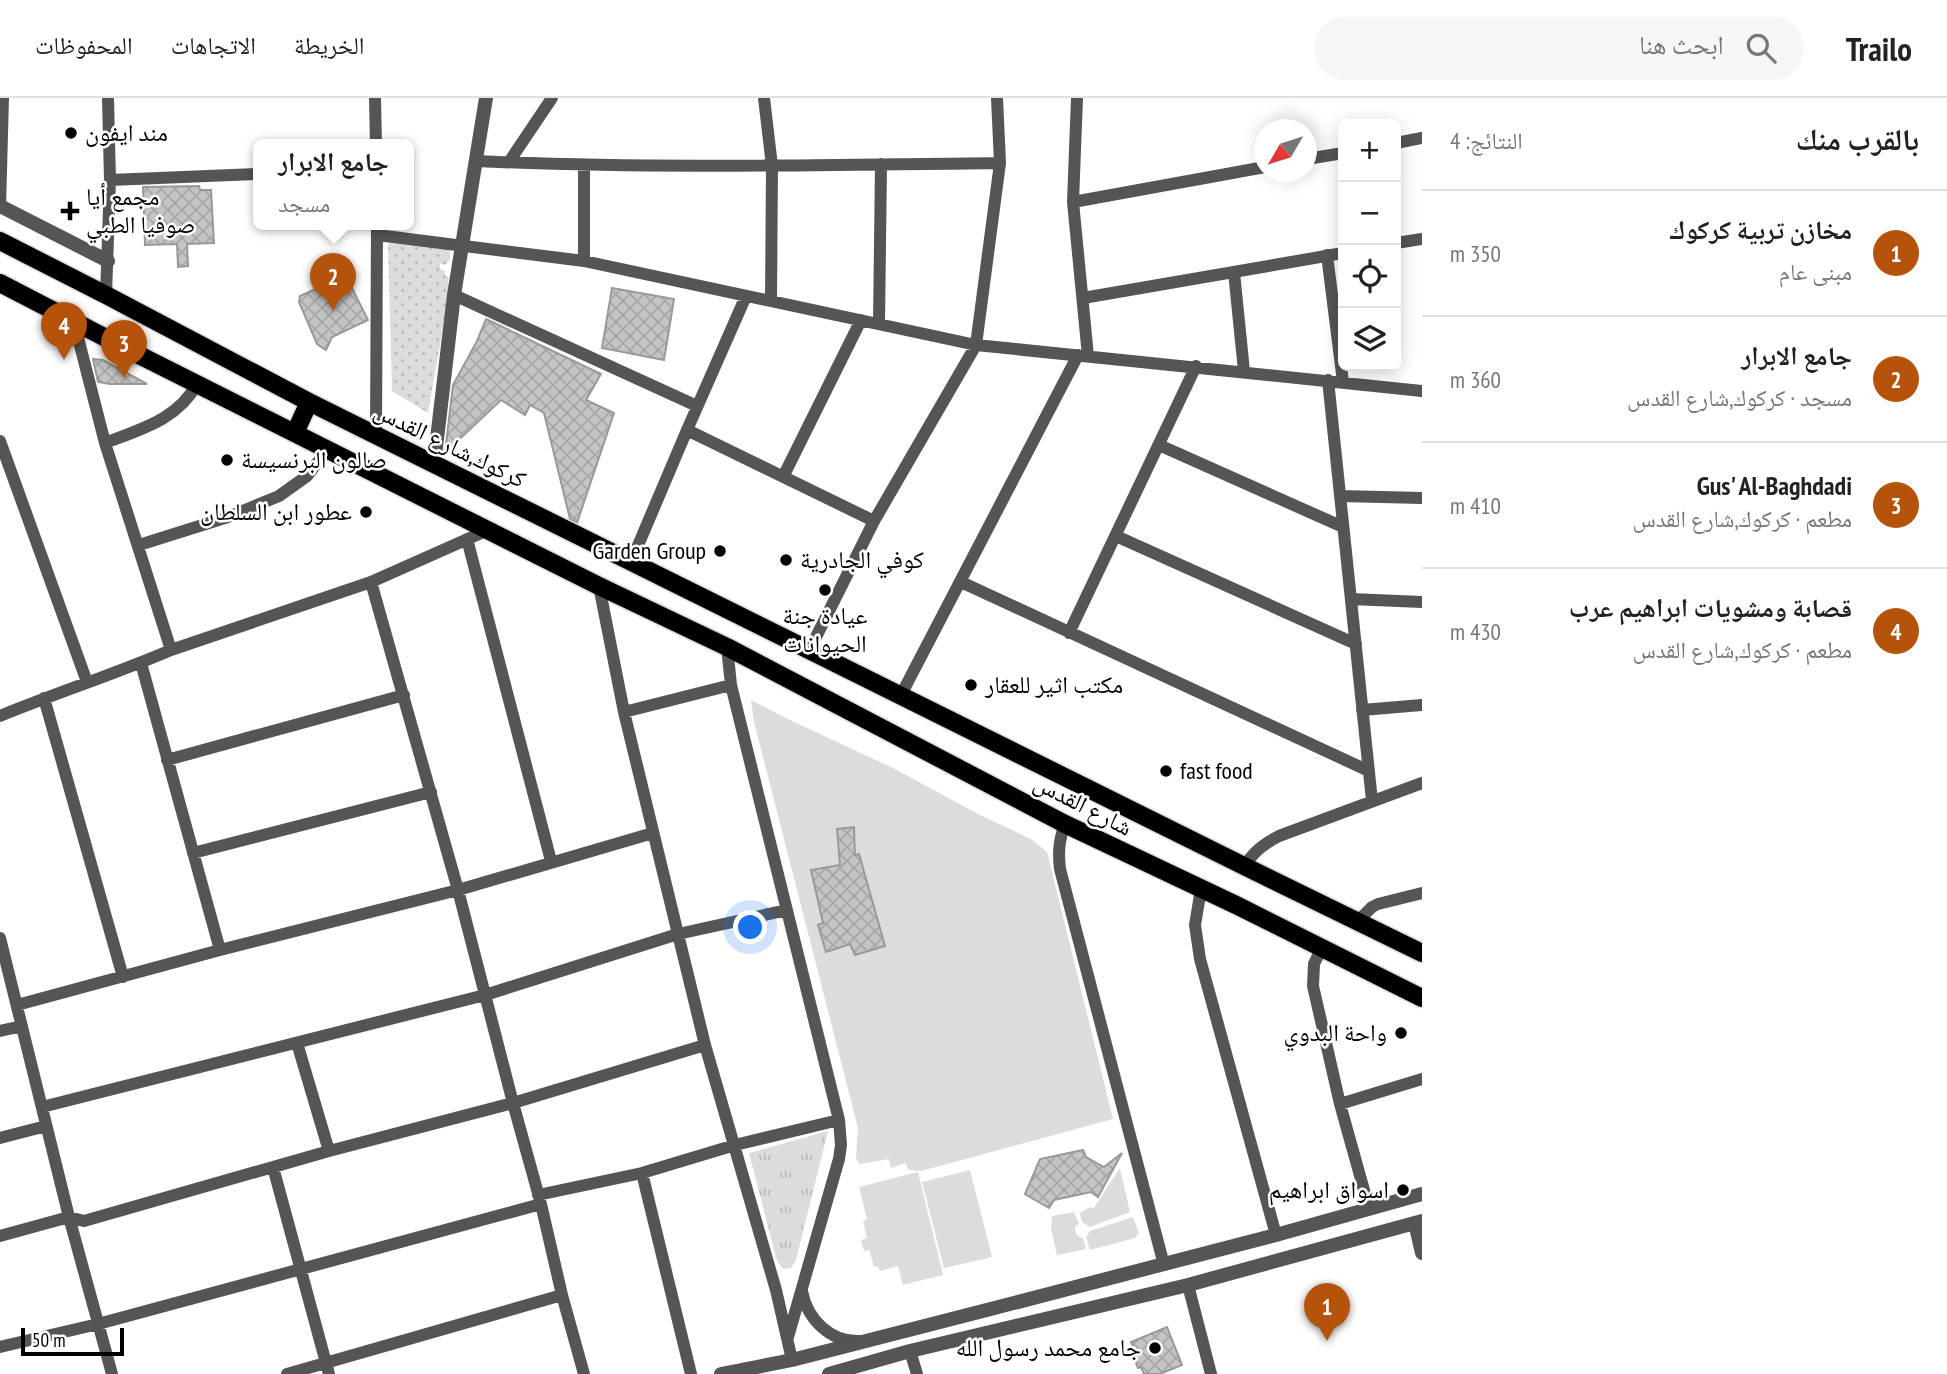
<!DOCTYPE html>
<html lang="ar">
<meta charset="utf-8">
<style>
body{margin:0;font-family:"PT Sans Narrow","Noto Naskh Arabic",sans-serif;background:#f6f6f6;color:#222;direction:rtl}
.controls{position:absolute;right:21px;top:21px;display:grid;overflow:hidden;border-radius:10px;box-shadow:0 4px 18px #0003}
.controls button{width:63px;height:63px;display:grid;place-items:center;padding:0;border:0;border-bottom:2px solid #e0e0e0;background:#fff;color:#222;font:35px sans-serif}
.compass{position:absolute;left:1254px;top:21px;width:63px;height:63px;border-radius:50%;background:#fff;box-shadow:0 4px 18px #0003;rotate:231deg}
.scale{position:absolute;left:21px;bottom:18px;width:103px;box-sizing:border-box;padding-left:7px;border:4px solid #000;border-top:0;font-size:19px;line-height:24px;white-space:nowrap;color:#000;-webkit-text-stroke:5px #fff;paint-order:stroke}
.you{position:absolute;left:751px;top:830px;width:24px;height:24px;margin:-18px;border:5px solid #fff;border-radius:50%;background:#1a73e8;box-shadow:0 0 0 10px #1a73e833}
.badge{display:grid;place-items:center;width:46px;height:46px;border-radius:50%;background:#b45309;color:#fff;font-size:23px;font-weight:700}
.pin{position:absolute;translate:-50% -58px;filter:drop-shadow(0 2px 4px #0008)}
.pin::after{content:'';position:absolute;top:37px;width:24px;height:21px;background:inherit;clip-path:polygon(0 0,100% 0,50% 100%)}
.popup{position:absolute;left:253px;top:41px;width:161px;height:91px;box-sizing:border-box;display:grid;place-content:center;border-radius:10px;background:#fff;filter:drop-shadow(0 2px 5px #0005);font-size:23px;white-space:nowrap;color:#767676}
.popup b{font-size:26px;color:#222}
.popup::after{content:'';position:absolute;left:50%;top:100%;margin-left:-14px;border:14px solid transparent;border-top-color:#fff}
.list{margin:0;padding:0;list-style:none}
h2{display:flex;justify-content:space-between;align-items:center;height:91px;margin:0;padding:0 28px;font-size:30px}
h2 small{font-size:23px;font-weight:400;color:#767676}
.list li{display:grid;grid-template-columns:46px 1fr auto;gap:21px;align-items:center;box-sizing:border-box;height:126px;padding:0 28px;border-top:2px solid #e0e0e0}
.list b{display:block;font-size:26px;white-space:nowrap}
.list p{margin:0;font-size:23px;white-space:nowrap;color:#767676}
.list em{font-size:23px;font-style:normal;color:#767676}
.icon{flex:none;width:38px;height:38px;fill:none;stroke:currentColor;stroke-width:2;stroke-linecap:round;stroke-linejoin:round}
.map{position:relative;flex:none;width:1422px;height:1276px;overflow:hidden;direction:ltr}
header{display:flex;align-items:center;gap:42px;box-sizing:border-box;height:98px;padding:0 35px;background:#fff;border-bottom:2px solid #e0e0e0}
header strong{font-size:33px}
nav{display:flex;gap:38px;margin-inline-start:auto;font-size:24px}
.search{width:490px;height:63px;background:#f6f6f6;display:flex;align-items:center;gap:18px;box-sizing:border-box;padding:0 24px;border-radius:38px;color:#767676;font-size:26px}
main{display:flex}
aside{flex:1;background:#fff}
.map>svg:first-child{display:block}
</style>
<header>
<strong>Trailo</strong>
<div class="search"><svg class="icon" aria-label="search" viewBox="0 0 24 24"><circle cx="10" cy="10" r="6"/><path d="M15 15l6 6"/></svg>ابحث هنا</div>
<nav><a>الخريطة</a><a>الاتجاهات</a><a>المحفوظات</a></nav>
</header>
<main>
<aside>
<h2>بالقرب منك<small>النتائج: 4</small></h2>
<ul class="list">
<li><span class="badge">1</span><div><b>مخازن تربية كركوك</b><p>مبنى عام</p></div><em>350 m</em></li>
<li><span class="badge">2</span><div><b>جامع الابرار</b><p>مسجد · كركوك,شارع القدس</p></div><em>360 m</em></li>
<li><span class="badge">3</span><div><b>Gus' Al-Baghdadi</b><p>مطعم · كركوك,شارع القدس</p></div><em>410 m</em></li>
<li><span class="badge">4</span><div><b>قصابة ومشويات ابراهيم عرب</b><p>مطعم · كركوك,شارع القدس</p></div><em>430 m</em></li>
</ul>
</aside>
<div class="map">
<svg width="1422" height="1276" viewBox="0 0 1422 1276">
<defs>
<pattern id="park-tufts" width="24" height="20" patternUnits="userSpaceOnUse" patternTransform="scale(1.75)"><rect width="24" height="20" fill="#dcdcdc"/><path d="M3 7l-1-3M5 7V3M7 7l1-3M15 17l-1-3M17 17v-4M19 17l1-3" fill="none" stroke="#bbb"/></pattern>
<pattern id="garden-dots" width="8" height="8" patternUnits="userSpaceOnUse" patternTransform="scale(1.75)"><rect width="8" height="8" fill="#dcdcdc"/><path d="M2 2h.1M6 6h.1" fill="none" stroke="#bbb" stroke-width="1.8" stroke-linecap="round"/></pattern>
<pattern id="building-cross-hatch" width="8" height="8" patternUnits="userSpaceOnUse" patternTransform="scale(1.75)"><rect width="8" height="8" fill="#c4c4c4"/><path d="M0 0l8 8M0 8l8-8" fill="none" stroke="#a7a7a7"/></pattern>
</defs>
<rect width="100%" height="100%" fill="#fff"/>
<path fill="#dcdcdc" d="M751 602 794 624 893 670 978 716 1031 741 1047 754 1113 1021 921 1073 909 1072 905 1065 891 1070 889 1061 859 1066 856 1059 858 1030 754 624Z
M1120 1070 1130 1114 1090 1129 1082 1124 1080 1115 1090 1109 1093 1111Z
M970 1072 992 1159 944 1170 922 1084Z
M918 1074 943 1177 903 1187 898 1168 880 1173 878 1168 874 1169 869 1152 864 1153 861 1142 867 1140 863 1123 867 1122 859 1089Z
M1074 1114 1079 1126 1075 1129C1075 1135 1077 1139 1083 1140L1086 1151 1057 1157 1051 1130 1052 1118Z
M1133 1119 1139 1135 1135 1140 1090 1152 1086 1139 1090 1133Z"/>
<path fill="url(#park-tufts)" d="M828 1033 796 1162 791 1170 783 1171 777 1163 749 1055Z"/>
<path fill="url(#garden-dots)" d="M390 145 450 150V162L445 167 440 166V171L445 173V177L449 180 447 186 451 184 428 315 392 293 388 146Z"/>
<path fill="url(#building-cross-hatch)" stroke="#999" stroke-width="2" d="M199 88 200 92H211L214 145 187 146 188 168 178 169 177 146 145 147 143 89Z
M348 182 368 222 332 239 326 252 317 246 299 204 300 198 324 187 331 190Z
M612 190 674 201 664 262 602 250Z
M486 221 601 276 586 302 614 315 577 425 570 421 544 315 530 307 525 317 501 302 445 355 453 287 477 243Z
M93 261 103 262 147 286H110L98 284Z
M854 729 855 757 859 756 885 848 855 857 850 846 826 854 818 827 823 825 811 772 840 767 837 731Z
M1083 1052 1086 1059 1104 1069 1122 1055 1098 1099 1091 1094 1054 1102 1049 1110 1025 1096 1040 1061Z
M1167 1229 1182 1267 1160 1276H1144L1141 1269 1138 1270 1133 1258 1136 1256 1131 1244Z"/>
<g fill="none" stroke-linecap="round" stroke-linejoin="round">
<g stroke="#dbdbdb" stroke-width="21">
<path id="primary" d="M0 143 106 197 309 304 1244 768 1422 855
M0 185 133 254 599 488 727 549 1065 726 1236 807 1422 900
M295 335 309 304"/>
</g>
<path stroke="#555" stroke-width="12" d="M375 0 376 47
M764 0 772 68 771 203
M1077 0 1073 104 1088 258
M1396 45 1422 40
M1307 61 1343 55
M476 63C651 71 825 67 1000 65
M509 64 552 0
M584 68V163
M110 82 258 76
M1073 104 1265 69
M0 109 3 0
M377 137 584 163 976 247 1422 293
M1396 145 1422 141
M1327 157 1343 284
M1234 174 1244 273
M106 197 110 82 108 0
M454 197 697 308
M1083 200 1343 155
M74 224 105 345 171 552
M879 226 881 66
M1328 282 1372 703
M687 332 874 423
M376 337 377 127
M0 343 87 584
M105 345C141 331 177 322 197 286
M1159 347 1343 429
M783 379 861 222
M1340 398 1422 400
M1116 438 1356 546
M467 441 551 763
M139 447 228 419 279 398 307 378 328 351
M631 464 687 332 746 198
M371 484 458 792 513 1005 541 1106 562 1197 584 1276
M961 484 1369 673
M599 488 624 614 705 947 776 1192 792 1262
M1351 501 1422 504
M1069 535 1196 268
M727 549 731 587 839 1022 841 1047 839 1061 788 1239
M809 553 874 423 976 247 1000 65 997 0
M141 565 220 852
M901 597 1078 257
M44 600 123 879
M1362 612 1422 607
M624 614 731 587
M0 618C56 595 115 576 171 552L371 484 488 432
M167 662 404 597
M1065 726C1059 742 1058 754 1060 771L1164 1167
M193 755 431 694
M1244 768C1255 753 1262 747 1279 738L1422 685
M1201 791 1195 827 1200 861 1276 1137
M1358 823 1372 809 1378 806 1422 795
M0 840 69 1119 112 1276
M1321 851 1314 866 1313 888 1340 1006 1369 1110
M17 907 220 852 458 792 653 735
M0 933 22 928
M297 945 329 1053
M1340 1006 1422 981
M42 1009 485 897 678 836 787 812
M0 1040 46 1028
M273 1069 329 1276
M642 1075 691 1276
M538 1097 642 1075 735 1047 839 1022
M0 1138 69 1119 84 1123 329 1053 513 1005 705 947
M1188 1187 1211 1276
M802 1193C807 1221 830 1244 859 1243
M0 1249 98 1226 541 1106
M910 1253 917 1276
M287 1276 562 1197"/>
<path stroke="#555" stroke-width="14" d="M0 108 108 163
M434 366 454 197 486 0
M1415 1125 1422 1155
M721 1276 792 1262 979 1214 1276 1137 1422 1096
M829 1276 910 1253 1188 1187 1422 1123"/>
<use href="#primary" stroke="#000" stroke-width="18"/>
</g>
<g fill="#000" stroke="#fff" stroke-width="2.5">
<circle cx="71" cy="35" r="7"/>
<path d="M66.5 102.5h7v7h7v7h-7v7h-7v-7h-7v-7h7z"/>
<circle cx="227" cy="362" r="7"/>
<circle cx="366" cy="414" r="7"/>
<circle cx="720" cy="453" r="7"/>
<circle cx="786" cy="462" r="7"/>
<circle cx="825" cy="492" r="7"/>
<circle cx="971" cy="587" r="7"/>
<circle cx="1166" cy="673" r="7"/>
<circle cx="1401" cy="935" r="7"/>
<circle cx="1403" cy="1092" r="7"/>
<circle cx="1155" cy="1250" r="7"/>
</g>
<g text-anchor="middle" stroke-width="5" stroke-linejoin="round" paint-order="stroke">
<g font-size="24" fill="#000" stroke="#fff" text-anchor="start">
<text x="85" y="43">مند ايفون</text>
<text x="86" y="107">مجمع أيا<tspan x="86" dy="28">صوفيا الطبي</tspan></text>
<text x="241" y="370">صالون البرنسيسة</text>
<text x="352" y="422" text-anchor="end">عطور ابن السلطان</text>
<text x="706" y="461" text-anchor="end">Garden Group</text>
<text x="800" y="470">كوفي الجادرية</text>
<text x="825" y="526" text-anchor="middle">عيادة جنة<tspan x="825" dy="28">الحيوانات</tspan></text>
<text x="985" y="595">مكتب اثير للعقار</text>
<text x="1180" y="681">fast food</text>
<text x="1387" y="943" text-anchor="end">واحة البدوي</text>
<text x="1389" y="1100" text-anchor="end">اسواق ابراهيم</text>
<text x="1141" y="1258" text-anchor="end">جامع محمد رسول الله</text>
</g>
<g font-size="24" fill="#000" stroke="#fff">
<text transform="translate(450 347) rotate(26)" y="8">كركوك,شارع القدس</text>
<text transform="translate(1083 707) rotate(27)" y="8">شارع القدس</text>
</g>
</g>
</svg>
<div class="controls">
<button>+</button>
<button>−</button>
<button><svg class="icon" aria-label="locate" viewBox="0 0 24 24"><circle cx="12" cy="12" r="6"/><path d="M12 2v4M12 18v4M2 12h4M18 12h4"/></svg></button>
<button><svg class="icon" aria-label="layers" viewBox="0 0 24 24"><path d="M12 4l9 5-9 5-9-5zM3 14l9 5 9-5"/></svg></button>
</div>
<svg class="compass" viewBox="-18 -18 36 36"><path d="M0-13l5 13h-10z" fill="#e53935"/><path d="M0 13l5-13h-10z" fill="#767676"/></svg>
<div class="scale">50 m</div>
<div class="you"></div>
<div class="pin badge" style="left:1327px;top:1243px">1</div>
<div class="pin badge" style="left:333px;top:213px">2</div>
<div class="popup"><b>جامع الابرار</b>مسجد</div>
<div class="pin badge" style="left:124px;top:280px">3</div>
<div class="pin badge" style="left:64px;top:262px">4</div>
</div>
</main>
